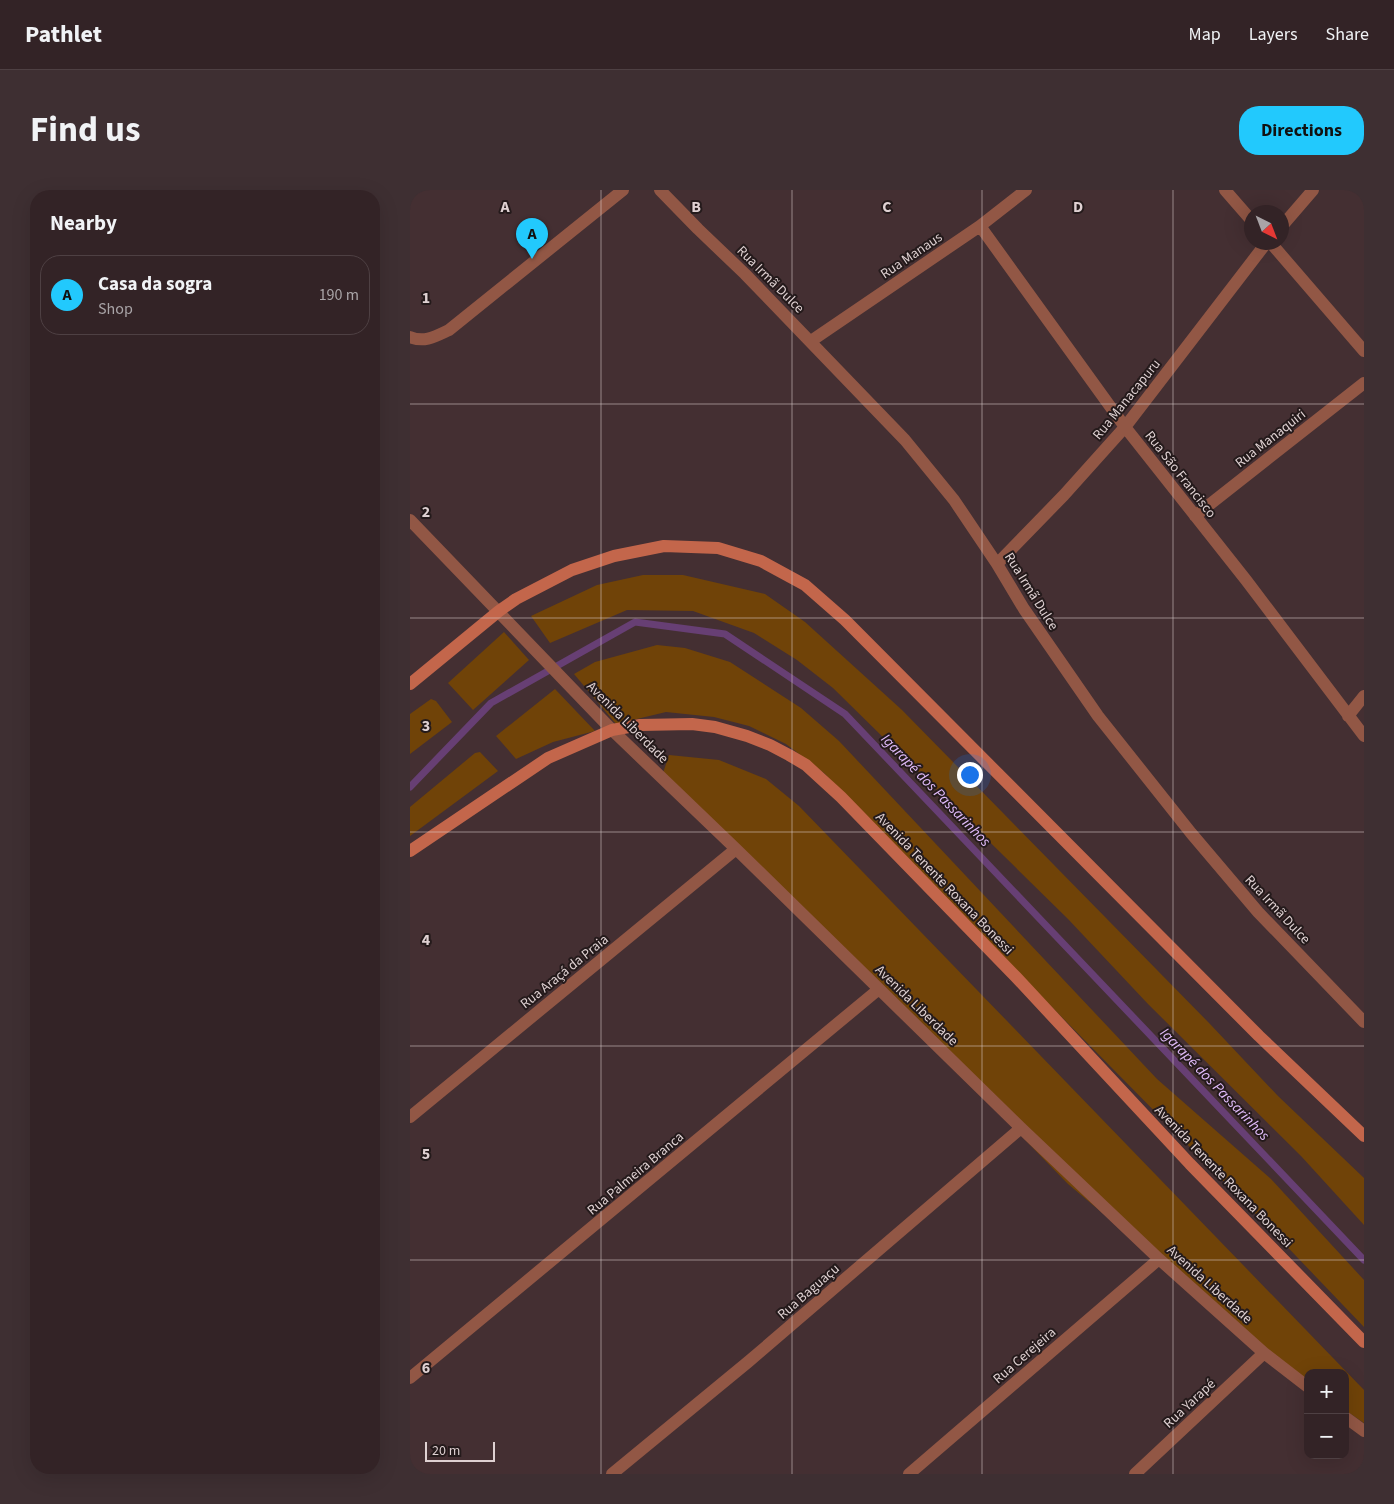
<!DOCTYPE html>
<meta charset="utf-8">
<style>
body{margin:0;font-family:"Source Sans 3",sans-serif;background:#3e2f32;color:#f1f3f6}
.controls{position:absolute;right:15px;bottom:15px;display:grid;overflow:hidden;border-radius:10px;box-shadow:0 5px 20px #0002}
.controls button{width:45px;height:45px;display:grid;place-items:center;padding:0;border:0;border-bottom:1px solid #4e4043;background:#332326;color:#f1f3f6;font:25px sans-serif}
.compass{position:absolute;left:834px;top:15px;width:45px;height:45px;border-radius:50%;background:#332326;box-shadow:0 5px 20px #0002;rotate:138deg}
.scale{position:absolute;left:15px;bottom:12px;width:70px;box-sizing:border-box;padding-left:5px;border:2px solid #dfd1d2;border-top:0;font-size:14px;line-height:18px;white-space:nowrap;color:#dfd1d2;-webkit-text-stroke:4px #241a1b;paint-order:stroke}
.you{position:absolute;left:559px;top:584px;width:18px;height:18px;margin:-12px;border:4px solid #fff;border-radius:50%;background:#1a73e8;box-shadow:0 0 0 8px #1a73e833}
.badge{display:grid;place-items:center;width:32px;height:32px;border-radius:50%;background:#22c9fd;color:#111;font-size:16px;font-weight:700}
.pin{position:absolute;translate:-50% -41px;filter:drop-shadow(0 1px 2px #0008)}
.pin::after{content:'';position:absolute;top:26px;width:18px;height:15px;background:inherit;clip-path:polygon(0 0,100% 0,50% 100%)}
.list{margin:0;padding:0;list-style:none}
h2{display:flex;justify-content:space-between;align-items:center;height:65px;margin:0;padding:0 20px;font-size:21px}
h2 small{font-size:16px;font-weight:400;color:#a9a4a7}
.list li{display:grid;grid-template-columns:32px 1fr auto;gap:15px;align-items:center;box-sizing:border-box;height:80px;margin:0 10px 10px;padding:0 10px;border:1px solid #4e4043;border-radius:20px}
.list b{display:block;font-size:19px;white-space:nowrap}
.list p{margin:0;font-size:16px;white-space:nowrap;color:#a9a4a7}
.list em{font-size:16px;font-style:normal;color:#a9a4a7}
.map{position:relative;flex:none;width:954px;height:1284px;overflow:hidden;border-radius:20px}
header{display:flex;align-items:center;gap:30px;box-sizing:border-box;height:70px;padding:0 25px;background:#332326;border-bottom:1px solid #4e4043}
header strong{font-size:24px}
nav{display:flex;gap:28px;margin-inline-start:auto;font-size:18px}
.intro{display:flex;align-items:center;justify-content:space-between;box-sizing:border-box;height:120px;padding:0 30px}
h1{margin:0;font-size:35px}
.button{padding:12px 22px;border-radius:20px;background:#22c9fd;color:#111;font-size:18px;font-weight:700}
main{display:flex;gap:30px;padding:0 30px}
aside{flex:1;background:#332326;border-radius:20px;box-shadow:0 5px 20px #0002}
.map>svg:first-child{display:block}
</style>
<header>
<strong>Pathlet</strong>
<nav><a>Map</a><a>Layers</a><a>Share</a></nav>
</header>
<div class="intro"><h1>Find us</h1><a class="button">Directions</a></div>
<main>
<aside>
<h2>Nearby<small></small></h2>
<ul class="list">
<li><span class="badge">A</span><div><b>Casa da sogra</b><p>Shop</p></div><em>190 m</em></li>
</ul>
</aside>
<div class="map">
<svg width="954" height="1284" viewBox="0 0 954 1284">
<rect width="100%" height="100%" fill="#442f32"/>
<path fill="#704308" d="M233 385H273L355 404 395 432 492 520 800 834 868 906 954 988V1035L891 966 738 814 658 729 423 498 387 470 344 443 283 421 217 420 140 453 121 426 187 395Z
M94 442 119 470 63 520 38 493Z
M247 455 275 458 320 472 391 518 429 551 747 889 861 989 954 1090V1137L841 1019 489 662 414 583 376 554 339 536 304 527 256 522 206 534 164 484 185 472Z
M145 499 185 541 143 552 106 569 86 546Z
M21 509 26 511 42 532 0 564V524Z
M70 562 88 581 0 646V617L65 563Z
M259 565 309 570 356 589 389 616 954 1200V1233L935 1220V1183H898V1192L860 1164 658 994 351 678 253 583Z"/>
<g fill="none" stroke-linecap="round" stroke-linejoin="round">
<path stroke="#673f74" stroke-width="7" d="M0 597 81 513 225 432 315 444 435 524 954 1070"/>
<path stroke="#925745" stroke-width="12" d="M250 0 288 39 335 84 495 250 544 310 587 374 614 419 688 526 781 643 848 722 954 832
M815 0 842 31
M570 36 715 237 836 390 954 546
M872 36 903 0
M860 52 954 161
M0 147C15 153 26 146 39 140L213 0
M401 151 570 36 616 0
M785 326 954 193
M0 330 202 540 326 659 611 938 749 1069 854 1163 898 1197
M587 374 654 305 715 237 857 52
M938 526 954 506
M0 927 326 659
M0 1188 469 799
M935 1227 954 1241
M202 1284 338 1172 611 938
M499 1284 749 1069
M725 1284 854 1163"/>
<path stroke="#c3664b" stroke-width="12" d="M0 494 89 421 106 409 162 380 204 366 254 356 308 358 351 371 395 395 435 430 849 846 954 946
M0 661 138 568 202 540 230 535 282 534 305 537 337 546 360 555 379 565 396 575 431 607 606 787 780 974 954 1152"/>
</g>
<path fill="none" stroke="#dfd1d2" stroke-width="1" stroke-opacity="0.55" d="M191 0V1284M382 0V1284M572 0V1284M763 0V1284M0 214H954M0 428H954M0 642H954M0 856H954M0 1070H954"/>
<g text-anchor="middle" stroke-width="4" stroke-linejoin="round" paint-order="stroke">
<g font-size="14" fill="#dfd1d2" stroke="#241a1b">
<text transform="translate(501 65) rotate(-34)" y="5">Rua Manaus</text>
<text transform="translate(361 89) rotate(45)" y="5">Rua Irmã Dulce</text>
<text transform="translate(716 209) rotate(-51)" y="5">Rua Manacapuru</text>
<text transform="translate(860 248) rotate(-38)" y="5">Rua Manaquiri</text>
<text transform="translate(771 284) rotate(52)" y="5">Rua São Francisco</text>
<text transform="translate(622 401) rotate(58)" y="5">Rua Irmã Dulce</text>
<text transform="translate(218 532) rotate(45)" y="5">Avenida Liberdade</text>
<text transform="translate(535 693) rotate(46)" y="5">Avenida Tenente Roxana Bonessi</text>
<text transform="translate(868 719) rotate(47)" y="5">Rua Irmã Dulce</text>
<text transform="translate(154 781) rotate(-39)" y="5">Rua Araçá da Praia</text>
<text transform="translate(507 815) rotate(44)" y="5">Avenida Liberdade</text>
<text transform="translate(225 983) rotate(-40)" y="5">Rua Palmeira Branca</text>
<text transform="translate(814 986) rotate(46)" y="5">Avenida Tenente Roxana Bonessi</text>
<text transform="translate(800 1094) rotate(42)" y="5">Avenida Liberdade</text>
<text transform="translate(398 1101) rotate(-41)" y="5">Rua Baguaçu</text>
<text transform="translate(614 1165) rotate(-41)" y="5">Rua Cerejeira</text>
<text transform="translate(779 1213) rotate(-43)" y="5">Rua Yarapé</text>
</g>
<g font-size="15" font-style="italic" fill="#e0bbf9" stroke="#241a1b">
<text transform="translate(526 600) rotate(46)" y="5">Igarapé dos Passarinhos</text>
<text transform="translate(805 894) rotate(46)" y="5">Igarapé dos Passarinhos</text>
</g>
</g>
<g font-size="16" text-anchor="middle" font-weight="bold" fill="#dfd1d2" stroke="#241a1b" stroke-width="4" stroke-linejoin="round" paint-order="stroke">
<text x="95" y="22">A</text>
<text x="286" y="22">B</text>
<text x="477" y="22">C</text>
<text x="668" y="22">D</text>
<text x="16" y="113">1</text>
<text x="16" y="327">2</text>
<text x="16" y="541">3</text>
<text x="16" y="755">4</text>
<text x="16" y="969">5</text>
<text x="16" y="1183">6</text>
</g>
</svg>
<div class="controls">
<button>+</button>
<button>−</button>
</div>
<svg class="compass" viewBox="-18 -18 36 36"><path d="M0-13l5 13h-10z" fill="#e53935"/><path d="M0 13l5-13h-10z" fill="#a9a4a7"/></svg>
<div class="scale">20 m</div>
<div class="you"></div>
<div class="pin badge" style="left:122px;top:69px">A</div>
</div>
</main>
